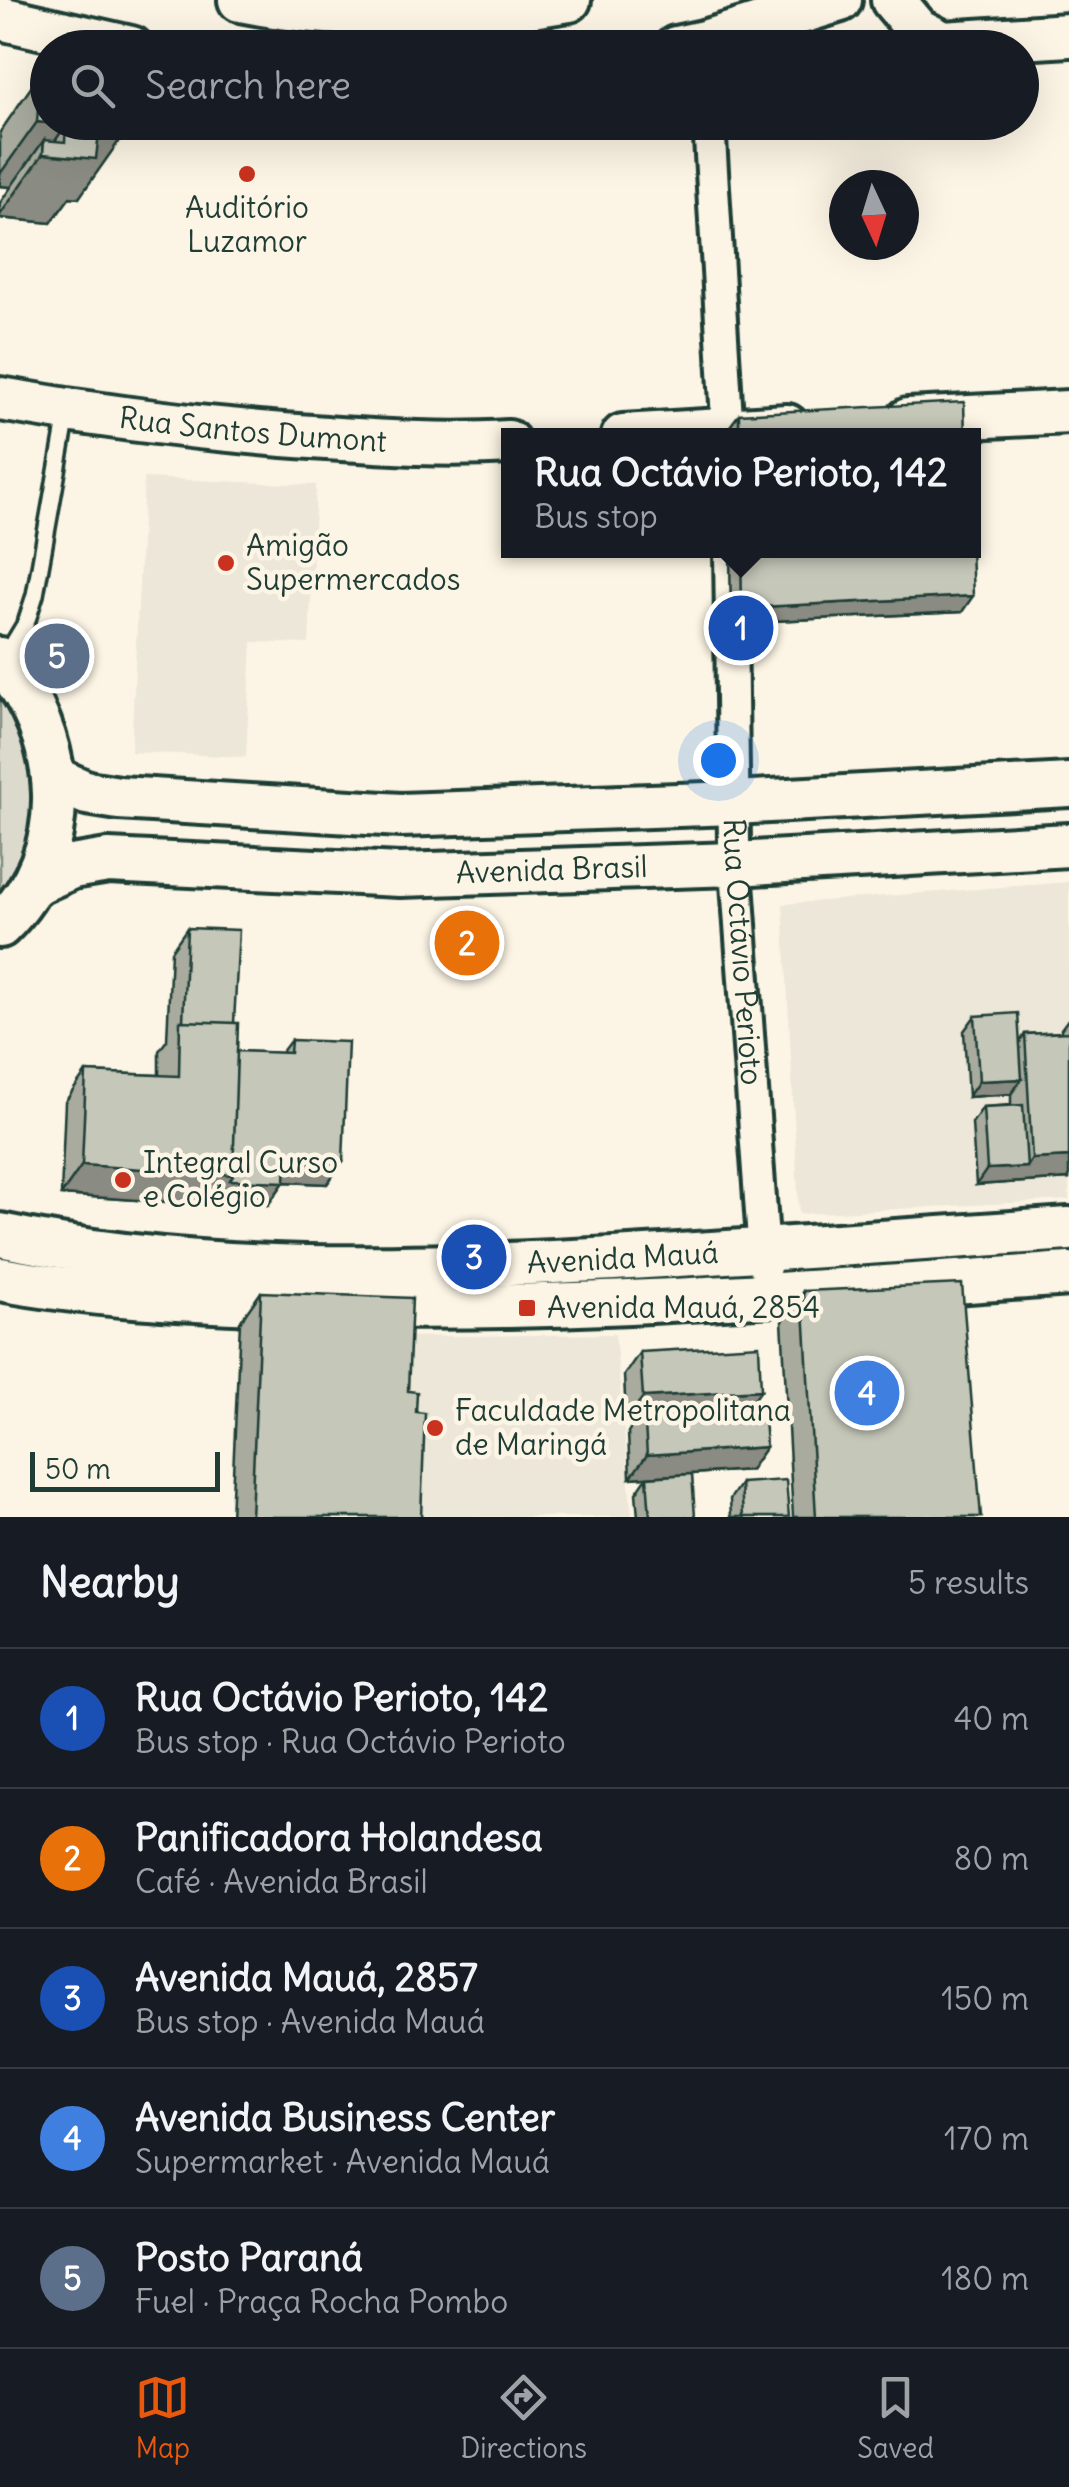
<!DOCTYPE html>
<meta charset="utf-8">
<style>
body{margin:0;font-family:Delius,sans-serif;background:#20242c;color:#f1f3f6}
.compass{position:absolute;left:829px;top:170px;width:90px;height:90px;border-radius:50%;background:#171b24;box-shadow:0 10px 40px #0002;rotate:176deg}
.scale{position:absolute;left:30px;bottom:25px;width:190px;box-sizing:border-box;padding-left:10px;border:5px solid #1f3d34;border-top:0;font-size:28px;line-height:35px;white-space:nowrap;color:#1f3d34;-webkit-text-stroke:8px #fcf5e5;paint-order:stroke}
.you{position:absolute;left:718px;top:760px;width:35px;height:35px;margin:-25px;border:8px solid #fff;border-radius:50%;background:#1a73e8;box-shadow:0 0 0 15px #1a73e833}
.badge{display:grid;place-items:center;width:65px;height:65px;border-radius:50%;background:#ea580c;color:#fff;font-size:32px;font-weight:700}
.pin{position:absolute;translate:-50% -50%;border:5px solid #fff;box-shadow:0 2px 10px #0006}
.popup{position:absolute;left:501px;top:428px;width:480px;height:130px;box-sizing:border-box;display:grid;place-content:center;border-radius:0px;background:#171b24;filter:drop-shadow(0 2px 8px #0005);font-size:32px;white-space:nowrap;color:#9ea1a6}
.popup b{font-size:38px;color:#f1f3f6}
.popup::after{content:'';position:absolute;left:50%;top:100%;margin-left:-20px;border:20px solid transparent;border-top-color:#171b24}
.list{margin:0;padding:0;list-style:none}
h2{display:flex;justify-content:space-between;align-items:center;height:130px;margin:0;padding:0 40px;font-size:42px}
h2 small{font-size:32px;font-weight:400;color:#9ea1a6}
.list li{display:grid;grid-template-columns:65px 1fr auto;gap:30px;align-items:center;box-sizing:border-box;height:140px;padding:0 40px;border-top:2px solid #363941}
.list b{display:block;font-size:38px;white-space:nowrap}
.list p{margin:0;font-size:32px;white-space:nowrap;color:#9ea1a6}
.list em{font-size:32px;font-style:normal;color:#9ea1a6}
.icon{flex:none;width:55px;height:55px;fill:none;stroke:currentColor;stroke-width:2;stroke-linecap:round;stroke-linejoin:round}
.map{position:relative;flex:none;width:1069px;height:1517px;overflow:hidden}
.search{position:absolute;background:#171b24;box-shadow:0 10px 40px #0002;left:30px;right:30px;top:30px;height:110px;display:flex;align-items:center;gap:25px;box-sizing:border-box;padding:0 35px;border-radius:55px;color:#9ea1a6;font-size:38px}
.sheet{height:830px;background:#171b24}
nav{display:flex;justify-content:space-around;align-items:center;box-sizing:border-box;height:140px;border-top:2px solid #363941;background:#171b24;font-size:28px;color:#9ea1a6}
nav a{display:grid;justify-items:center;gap:5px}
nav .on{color:#ea580c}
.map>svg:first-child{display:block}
</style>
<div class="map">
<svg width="1069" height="1517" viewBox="0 0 1069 1517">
<rect width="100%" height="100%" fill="#fcf5e5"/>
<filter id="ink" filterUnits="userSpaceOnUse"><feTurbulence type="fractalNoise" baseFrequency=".01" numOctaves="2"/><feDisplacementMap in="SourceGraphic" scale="20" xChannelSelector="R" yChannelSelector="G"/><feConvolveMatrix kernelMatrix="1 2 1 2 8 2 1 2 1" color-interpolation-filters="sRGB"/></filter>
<g filter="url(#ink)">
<path fill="#ece7d8" d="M144 478 316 485 309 644 252 642 246 757 131 752Z
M1069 882V1200L799 1214 783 904Z
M615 1334 632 1517H242L250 1339Z"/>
<path fill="#dcdacc" stroke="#7e8c80" stroke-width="2.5" d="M0 659 53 778 0 926Z"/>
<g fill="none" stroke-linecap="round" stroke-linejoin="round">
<g stroke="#1f3d34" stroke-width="22">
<path id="lane" d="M3 661 26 623 35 595 67 415"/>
</g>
<g stroke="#1f3d34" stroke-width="38">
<g id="street">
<path d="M709 122 728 436"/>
<path id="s1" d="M730 550 734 842 765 1267"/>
</g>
</g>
<g stroke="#1f3d34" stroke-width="50">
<g id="secondary">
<path d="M240 0C345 21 463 19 569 0"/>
<path d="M893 0 918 30 943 43 1069 35"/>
<path d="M0 18 131 48"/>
<path d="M676 48 704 42 840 0"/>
<path id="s2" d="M0 399C108 418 216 431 326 438 387 442 447 446 508 442"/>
<path d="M908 420 1069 412"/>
<path d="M623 436 787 426"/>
<path d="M0 659C67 737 77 851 0 926"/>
<path d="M53 778 87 793 119 798 401 815 734 803 1069 785"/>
<path id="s3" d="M36 883 72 867 108 861 400 875 735 864 1069 845"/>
<path id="s4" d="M0 1235C200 1277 411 1270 614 1259 766 1250 917 1240 1069 1229"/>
<path d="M0 1279C91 1296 187 1300 280 1304 543 1315 806 1292 1069 1274"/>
</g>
</g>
<use href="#lane" stroke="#fcf5e5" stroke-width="15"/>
<use href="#street" stroke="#fcf5e5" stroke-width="30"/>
<use href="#secondary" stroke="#fcf5e5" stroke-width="42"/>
</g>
<path fill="#a9ab9f" stroke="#1f3d34" stroke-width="2.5" d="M41 73 125 122 79 198 70 197 51 223 0 218V203L11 187 0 186V132Z
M739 414 965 436H728V429Z
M730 550H971L962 612 731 623Z
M187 928 234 1023 237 1051 281 1053 291 1040 343 1161 327 1184 284 1182 268 1205 214 1203 212 1205 61 1195 65 1102 86 1072 159 1075V1051L167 1040 171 951Z
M975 1016 1020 1042 1025 1034 1061 1032V1029L1069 1018V1179L976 1185 972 1123 983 1107 1011 1105V1094L968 1097 964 1031Z
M803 1291 981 1517H793L782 1321Z
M261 1292 408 1391 416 1412 421 1517H231L240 1322Z
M640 1352 761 1390 752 1402 750 1470 630 1478 628 1432 636 1420H626L624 1375Z
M647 1477 695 1517H638L636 1493Z
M741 1483 789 1517H731L730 1499Z"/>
<path fill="#8a8b82" stroke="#1f3d34" stroke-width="2.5" d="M37 122 66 125 46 154 99 132 124 134 79 198 70 197 51 223 0 218V215L43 154 44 140 11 187 0 186V174Z
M973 596 962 612 731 623 742 608Z
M1022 1079 1011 1094 968 1097 979 1081Z
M1069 1157V1179L976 1185 987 1169 1027 1167 1032 1159Z
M286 1158 343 1161 327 1184 284 1182 268 1205 214 1203 212 1205 61 1195 82 1165Z
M761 1390 745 1413 644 1409 636 1420H626L643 1397Z
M766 1447 750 1470 630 1478 647 1455Z"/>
<path fill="#c5c7b9" stroke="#1f3d34" stroke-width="2.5" d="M41 73 48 74V122H125L124 134 99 132 96 159 43 154 44 140 65 142 66 125 37 122Z
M964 402 965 436H739V414Z
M741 550H971L973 596 742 608Z
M187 928 239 930 234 1023 183 1021Z
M1018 1013 1022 1079 979 1081 975 1016Z
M180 1021 238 1023 233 1175 82 1165 86 1072 179 1076Z
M1069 1032V1157L1032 1159 1025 1034Z
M291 1040 348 1042 343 1161 286 1158 285 1182 230 1180 233 1175 237 1051 290 1053Z
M1023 1105 1027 1167 987 1169 983 1107Z
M962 1284 981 1517H816L803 1291Z
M261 1292 412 1298 408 1391 417 1392 416 1412 425 1413 421 1517H251Z
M759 1345 761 1390 643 1397 640 1352Z
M763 1402 766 1447 647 1455 644 1409Z
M692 1474 695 1517H650L647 1477Z
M786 1480 789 1517H743L741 1483Z"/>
</g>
<g fill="#c8321e" stroke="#fcf5e5" stroke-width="4">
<circle cx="247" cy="174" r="10"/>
<circle cx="226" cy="563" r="10"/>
<circle cx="123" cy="1180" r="10"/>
<rect x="517" y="1298" width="20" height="20" rx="5"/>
<circle cx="435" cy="1428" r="10"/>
</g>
<g text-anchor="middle" stroke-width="9" stroke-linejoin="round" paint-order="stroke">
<g font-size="30" fill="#1f3d34" stroke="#fcf5e5" text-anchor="start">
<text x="247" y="218" text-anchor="middle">Auditório<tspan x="247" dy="34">Luzamor</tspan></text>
<text x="246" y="556">Amigão<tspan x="246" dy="34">Supermercados</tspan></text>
<text x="143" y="1173">Integral Curso<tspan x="143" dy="34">e Colégio</tspan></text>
<text x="547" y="1318">Avenida Mauá, 2854</text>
<text x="455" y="1421">Faculdade Metropolitana<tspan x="455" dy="34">de Maringá</tspan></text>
</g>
<g font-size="30" fill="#1f3d34" stroke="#fcf5e5">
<text dy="10" stroke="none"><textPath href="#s2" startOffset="255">Rua Santos Dumont</textPath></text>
<text dy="10" stroke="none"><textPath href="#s3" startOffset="520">Avenida Brasil</textPath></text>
<text dy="10" stroke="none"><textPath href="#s1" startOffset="402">Rua Octávio Perioto</textPath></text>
<text dy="10" stroke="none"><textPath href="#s4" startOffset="625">Avenida Mauá</textPath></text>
</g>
</g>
</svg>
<svg class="compass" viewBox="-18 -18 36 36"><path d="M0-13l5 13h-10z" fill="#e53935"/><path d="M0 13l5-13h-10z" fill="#9ea1a6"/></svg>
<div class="scale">50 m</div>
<div class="you"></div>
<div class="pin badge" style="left:741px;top:628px;background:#1a4fb4">1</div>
<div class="popup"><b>Rua Octávio Perioto, 142</b>Bus stop</div>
<div class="pin badge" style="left:467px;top:943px;background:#e8710a">2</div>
<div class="pin badge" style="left:474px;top:1257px;background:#1a4fb4">3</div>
<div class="pin badge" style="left:867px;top:1393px;background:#3f7fe0">4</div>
<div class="pin badge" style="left:57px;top:656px;background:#5c6f8a">5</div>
<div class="search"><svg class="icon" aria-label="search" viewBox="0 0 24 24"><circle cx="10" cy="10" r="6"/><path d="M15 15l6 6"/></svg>Search here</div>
</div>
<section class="sheet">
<h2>Nearby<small>5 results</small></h2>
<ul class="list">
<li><span class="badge" style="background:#1a4fb4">1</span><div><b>Rua Octávio Perioto, 142</b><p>Bus stop · Rua Octávio Perioto</p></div><em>40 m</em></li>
<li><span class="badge" style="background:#e8710a">2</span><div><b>Panificadora Holandesa</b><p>Café · Avenida Brasil</p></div><em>80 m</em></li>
<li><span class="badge" style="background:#1a4fb4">3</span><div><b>Avenida Mauá, 2857</b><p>Bus stop · Avenida Mauá</p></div><em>150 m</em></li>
<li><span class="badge" style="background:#3f7fe0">4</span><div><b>Avenida Business Center</b><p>Supermarket · Avenida Mauá</p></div><em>170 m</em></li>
<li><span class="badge" style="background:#5c6f8a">5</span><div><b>Posto Paraná</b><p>Fuel · Praça Rocha Pombo</p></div><em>180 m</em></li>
</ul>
</section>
<nav>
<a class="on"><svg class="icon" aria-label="map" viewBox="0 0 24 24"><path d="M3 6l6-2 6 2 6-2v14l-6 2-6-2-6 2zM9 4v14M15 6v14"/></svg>Map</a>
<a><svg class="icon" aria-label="directions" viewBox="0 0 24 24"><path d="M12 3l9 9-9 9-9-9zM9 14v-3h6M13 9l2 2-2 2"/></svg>Directions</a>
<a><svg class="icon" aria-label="saved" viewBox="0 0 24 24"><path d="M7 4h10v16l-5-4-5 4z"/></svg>Saved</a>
</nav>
